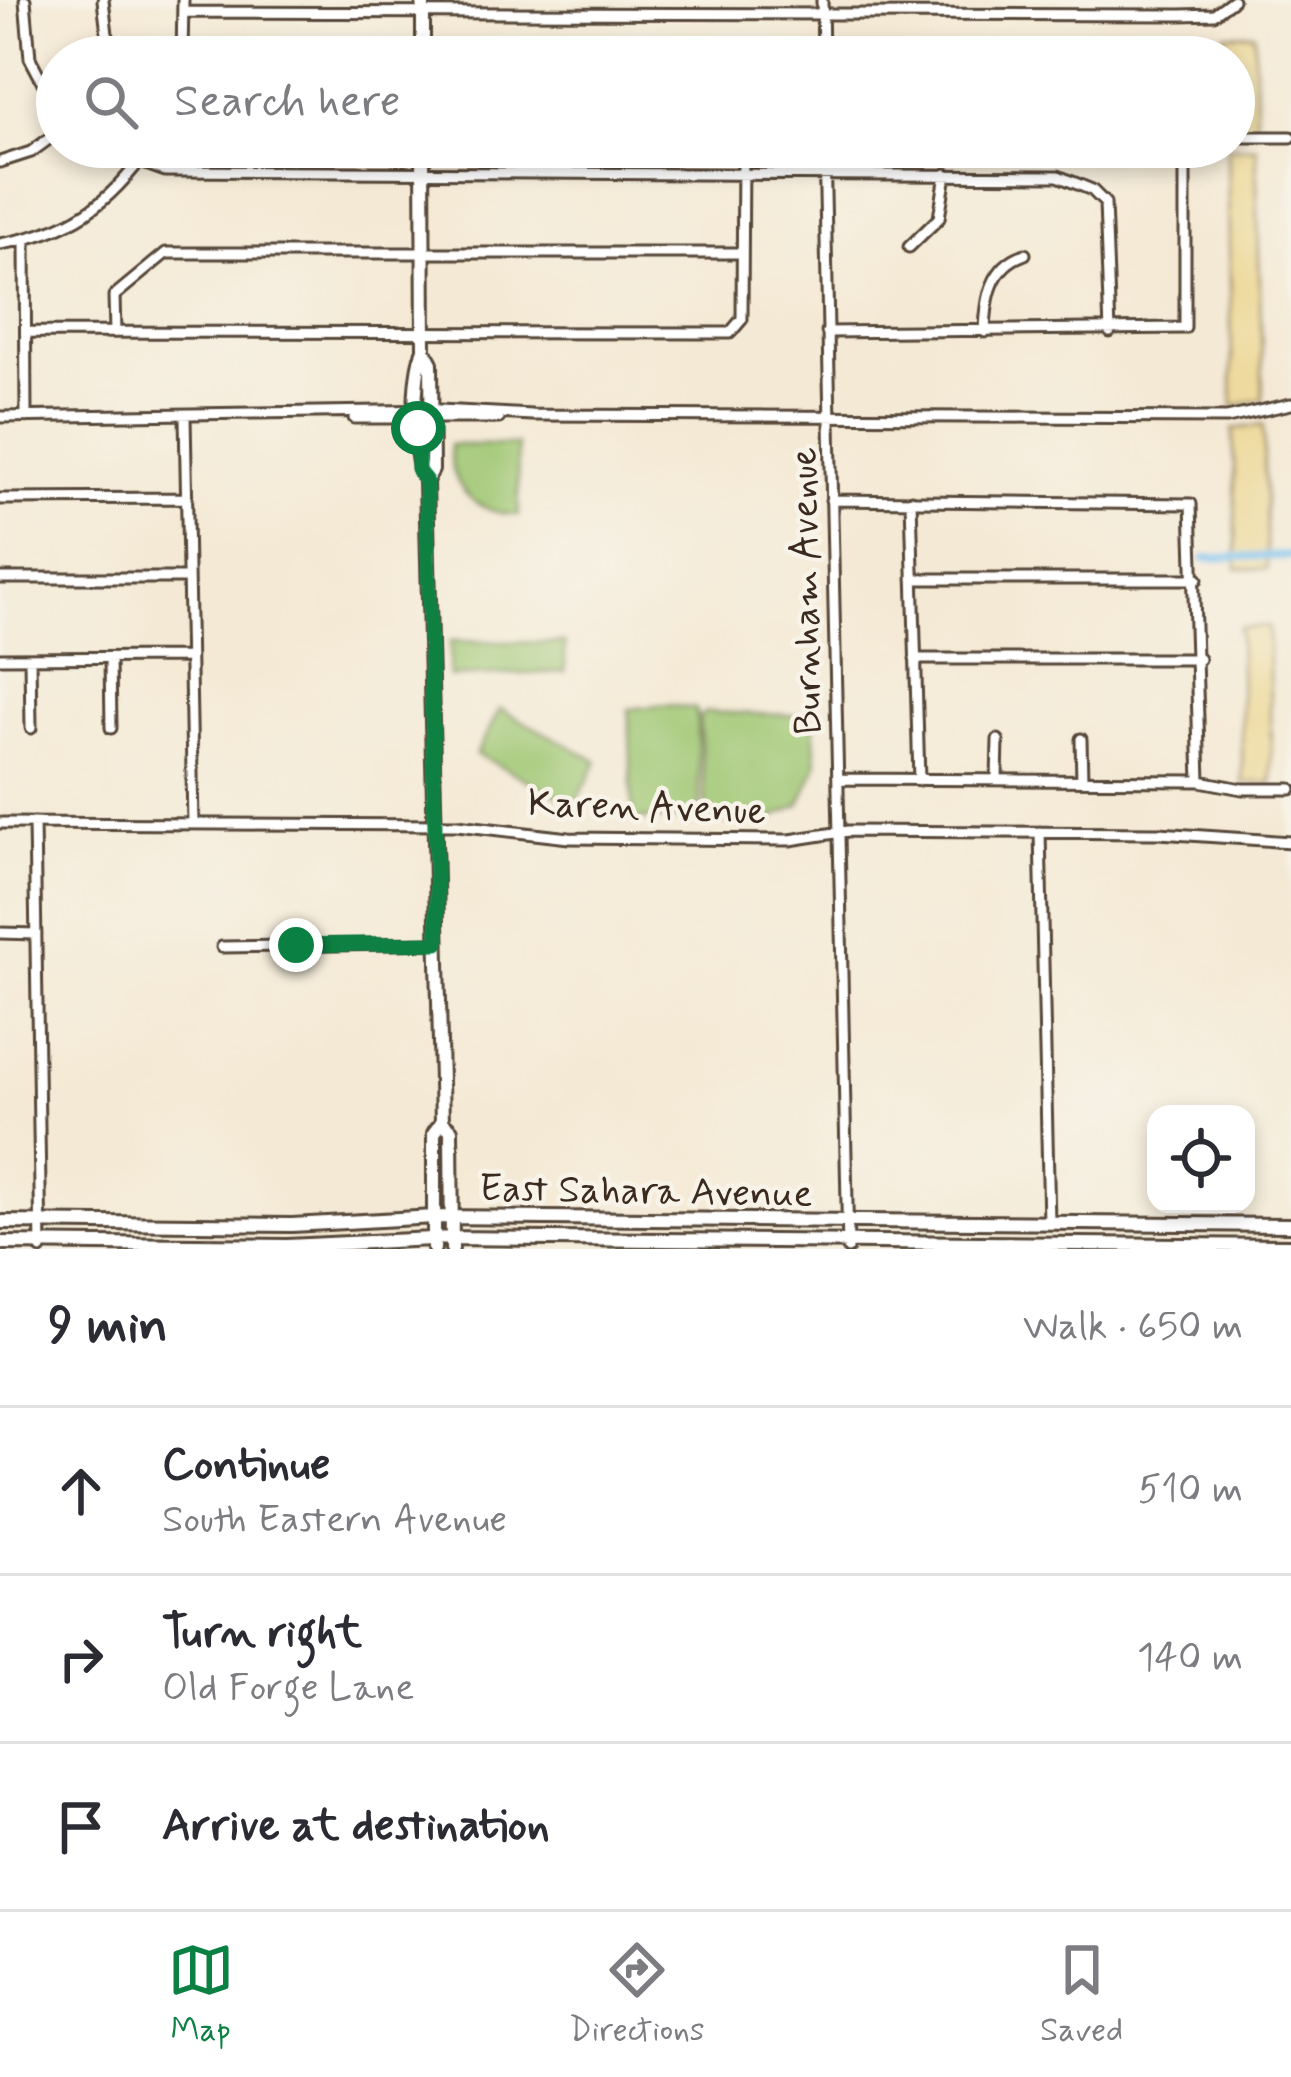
<!DOCTYPE html>
<meta charset="utf-8">
<style>
body{margin:0;font-family:Mynerve,sans-serif;background:#f7f7f7;color:#2b2b33}
.controls{position:absolute;right:36px;bottom:36px;display:grid;overflow:hidden;border-radius:24px;box-shadow:0 6px 18px #0003}
.controls button{width:108px;height:108px;display:grid;place-items:center;padding:0;border:0;border-bottom:3px solid #e1e1e2;background:#fff;color:#2b2b33;font:60px sans-serif}
.stop{position:absolute;width:36px;height:36px;margin:-27px;border:9px solid #0b8043;border-radius:50%;background:#fff}
.stop.end{background:#0b8043;border-color:#fff;box-shadow:0 3px 12px #0008}
.list{margin:0;padding:0;list-style:none}
h2{display:flex;justify-content:space-between;align-items:center;height:156px;margin:0;padding:0 48px;font-size:51px}
h2 small{font-size:39px;font-weight:400;color:#7c7c81}
.list li{display:grid;grid-template-columns:78px 1fr auto;gap:36px;align-items:center;box-sizing:border-box;height:168px;padding:0 48px;border-top:3px solid #e1e1e2}
.list b{display:block;font-size:45px;white-space:nowrap}
.list p{margin:0;font-size:39px;white-space:nowrap;color:#7c7c81}
.list em{font-size:39px;font-style:normal;color:#7c7c81}
.icon{flex:none;width:66px;height:66px;fill:none;stroke:currentColor;stroke-width:2;stroke-linecap:round;stroke-linejoin:round}
.map{position:relative;flex:none;width:1291px;height:1249px;overflow:hidden}
.search{position:absolute;background:#fff;box-shadow:0 6px 18px #0003;left:36px;right:36px;top:36px;height:132px;display:flex;align-items:center;gap:30px;box-sizing:border-box;padding:0 42px;border-radius:66px;color:#7c7c81;font-size:45px}
.sheet{height:660px;background:#fff}
nav{display:flex;justify-content:space-around;align-items:center;box-sizing:border-box;height:168px;border-top:3px solid #e1e1e2;background:#fff;font-size:33px;color:#7c7c81}
nav a{display:grid;justify-items:center;gap:6px}
nav .on{color:#0b8043}
.map>svg:first-child{display:block}
</style>
<div class="map">
<svg width="1291" height="1249" viewBox="0 0 1291 1249">
<rect width="100%" height="100%" fill="#f7f3e8"/>
<filter id="ink" filterUnits="userSpaceOnUse"><feTurbulence type="fractalNoise" baseFrequency=".00833" numOctaves="2"/><feDisplacementMap in="SourceGraphic" scale="24" xChannelSelector="R" yChannelSelector="G"/><feConvolveMatrix kernelMatrix="1 2 1 2 8 2 1 2 1" color-interpolation-filters="sRGB"/></filter>
<filter id="wash" filterUnits="userSpaceOnUse"><feTurbulence type="fractalNoise" baseFrequency=".004" numOctaves="4" result="noise"/><feDisplacementMap in="SourceGraphic" scale="48" xChannelSelector="R" yChannelSelector="G"/><feGaussianBlur stdDeviation="2.7" result="paint"/><feColorMatrix in="noise" values="0 0 0 0 0 0 0 0 0 0 0 0 0 0 0 0 0 1.4 0 .05"/><feComposite in="paint" operator="in"/></filter>
<g filter="url(#wash)">
<rect width="100%" height="100%" fill="#f4e9d4"/>
<path fill="#9ec671" stroke="#6c7848" stroke-width="3" d="M450 445H517L519 515C475 514 450 488 450 445Z
M450 641 565 643V672L449 677Z
M668 705 696 709 701 819H633L629 709Z
M500 709 598 761 575 804 476 754Z
M706 712 813 716 817 764 800 805 760 824 707 821 699 717Z"/>
<path fill="#eeda9e" stroke="#94825e" stroke-width="3" d="M1254 33 1256 130H1234V57H1225V34Z
M1227 147H1256L1263 399 1233 406Z
M1263 425 1267 569H1237L1233 429Z
M1268 627 1272 783H1243L1239 628Z"/>
<g fill="none" stroke-linecap="round" stroke-linejoin="round">
<path stroke="#76c0ef" stroke-width="8" d="M1205 558 1291 556"/>
</g>
</g>
<g filter="url(#ink)">
<g fill="none" stroke-linecap="round" stroke-linejoin="round">
<g stroke="#574739" stroke-width="15">
<path id="minor" d="M25 0 30 58 57 109
M103 0 107 34 118 57
M822 0 823 57
M183 12 1181 15 1214 14 1233 0
M182 57 183 0
M1234 137H1291
M98 147 165 171 1058 176 1092 190 1105 203 1110 332
M824 147 848 1249
M0 162 31 152 57 133
M25 239 26 417
M0 244C71 232 108 206 150 147
M909 247 939 218 946 174
M26 332 730 333 742 319 743 147
M115 332 114 296 166 253H742
M827 332 1185 328V147
M985 332C986 300 990 266 1025 254
M185 416 193 824
M0 417 440 410 532 415 1227 418 1291 404
M354 418H499
M0 499 186 498
M831 500 1191 504 1200 781
M911 500 919 780
M0 578H188
M913 579H1197
M0 658 190 657
M30 658 31 728
M110 658 111 728
M915 659H1199
M1081 739 1082 780
M838 779 1200 781 1242 789H1291
M997 779 998 740
M0 823 457 825 569 838 790 840 848 831 1159 833 1291 842
M34 823 41 1249
M1040 832 1049 1223
M0 933 36 934
M222 947 438 943"/>
</g>
<g stroke="#574739" stroke-width="18">
<path id="major" d="M423 0V57
M423 147 424 350C412 372 412 462 426 481
M424 350 431 363 432 470 426 481 442 1122 434 1133V1249
M442 1122 451 1130 452 1249
M0 1222 292 1225 434 1217 1291 1225
M0 1243 287 1246 452 1238 1291 1246"/>
</g>
<use href="#minor" stroke="#fff" stroke-width="9"/>
<use href="#major" stroke="#fff" stroke-width="12"/>
</g>
</g>
<g fill="none" stroke-linecap="round" stroke-linejoin="round" filter="url(#ink)">
<path stroke="#0b8043" stroke-width="15" d="M296 945 438 943 426 481 418 471V428"/>
</g>
<g text-anchor="middle" stroke-width="9" stroke-linejoin="round" paint-order="stroke">
<g font-size="39" fill="#3b2a1e" stroke="#f7f3e8">
<text transform="translate(804 591) rotate(-91)" y="14">Burnham Avenue</text>
<text transform="translate(647 805) rotate(2)" y="14">Karen Avenue</text>
<text transform="translate(646 1189) rotate(1)" y="14">East Sahara Avenue</text>
</g>
</g>
</svg>
<div class="controls">
<button><svg class="icon" aria-label="locate" viewBox="0 0 24 24"><circle cx="12" cy="12" r="6"/><path d="M12 2v4M12 18v4M2 12h4M18 12h4"/></svg></button>
</div>
<div class="stop" style="left:418px;top:428px"></div>
<div class="stop end" style="left:296px;top:945px"></div>
<div class="search"><svg class="icon" aria-label="search" viewBox="0 0 24 24"><circle cx="10" cy="10" r="6"/><path d="M15 15l6 6"/></svg>Search here</div>
</div>
<section class="sheet">
<h2>9 min<small>Walk · 650 m</small></h2>
<ul class="list">
<li><svg class="icon" aria-label="ahead" viewBox="0 0 24 24"><path d="M12 20V5M6 11l6-6 6 6"/></svg><div><b>Continue</b><p>South Eastern Avenue</p></div><em>510 m</em></li>
<li><svg class="icon" aria-label="right" viewBox="0 0 24 24"><path d="M7 20v-9h11M14 6l5 5-5 5"/></svg><div><b>Turn right</b><p>Old Forge Lane</p></div><em>140 m</em></li>
<li><svg class="icon" aria-label="arrive" viewBox="0 0 24 24"><path d="M6 21V4h12l-3 4 3 4H6"/></svg><div><b>Arrive at destination</b></div></li>
</ul>
</section>
<nav>
<a class="on"><svg class="icon" aria-label="map" viewBox="0 0 24 24"><path d="M3 6l6-2 6 2 6-2v14l-6 2-6-2-6 2zM9 4v14M15 6v14"/></svg>Map</a>
<a><svg class="icon" aria-label="directions" viewBox="0 0 24 24"><path d="M12 3l9 9-9 9-9-9zM9 14v-3h6M13 9l2 2-2 2"/></svg>Directions</a>
<a><svg class="icon" aria-label="saved" viewBox="0 0 24 24"><path d="M7 4h10v16l-5-4-5 4z"/></svg>Saved</a>
</nav>
